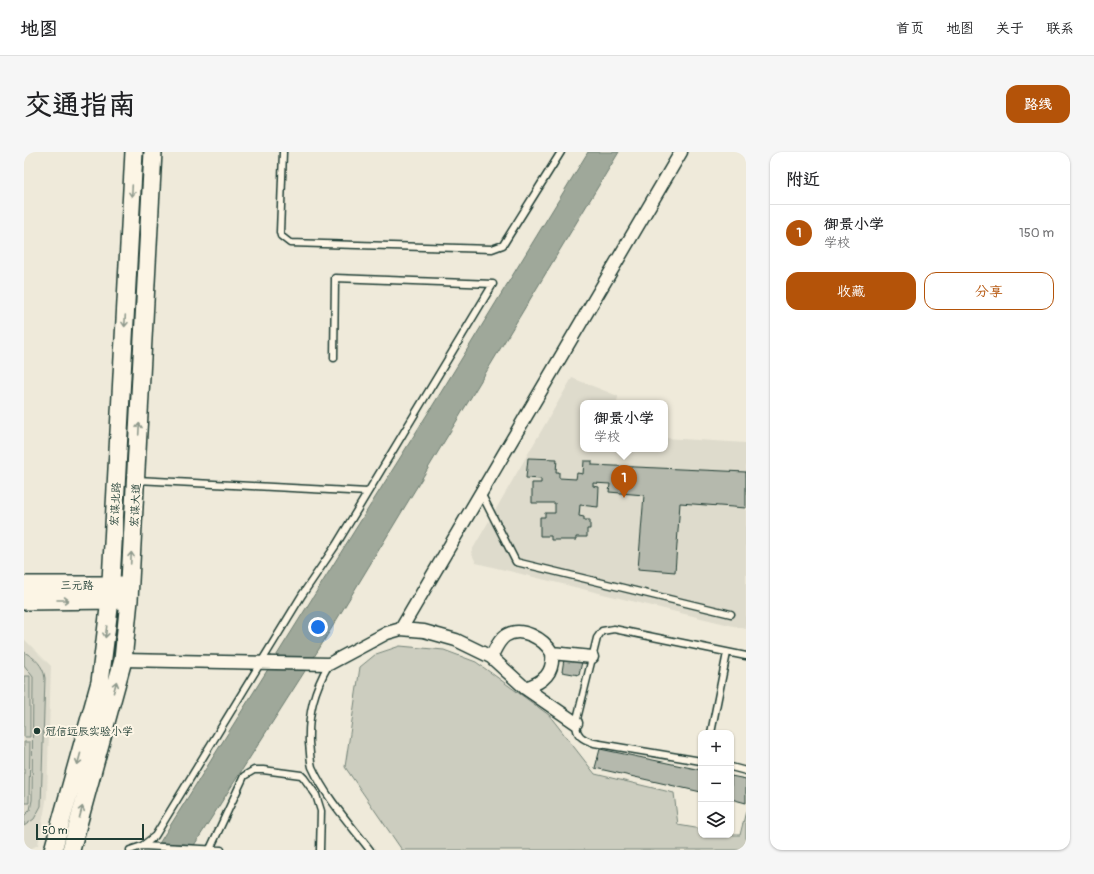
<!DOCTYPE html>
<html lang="zh">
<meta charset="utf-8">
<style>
body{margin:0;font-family:Pangolin,"LXGW WenKai TC",sans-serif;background:#f6f6f6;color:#202124}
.controls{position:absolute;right:12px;bottom:12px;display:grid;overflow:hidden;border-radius:8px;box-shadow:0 1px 3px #0004}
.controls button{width:36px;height:36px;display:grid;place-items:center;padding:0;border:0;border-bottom:1px solid #e0e0e0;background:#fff;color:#202124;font:20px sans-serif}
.scale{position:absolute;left:12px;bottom:10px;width:108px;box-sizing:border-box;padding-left:4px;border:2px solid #1f3d34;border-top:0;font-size:11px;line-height:14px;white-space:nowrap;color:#1f3d34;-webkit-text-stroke:3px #fcf5e5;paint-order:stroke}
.you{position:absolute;left:294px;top:475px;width:14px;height:14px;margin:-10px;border:3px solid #fff;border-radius:50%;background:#1a73e8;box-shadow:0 0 0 6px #1a73e833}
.badge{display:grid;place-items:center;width:26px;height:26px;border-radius:50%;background:#b45309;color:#fff;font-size:13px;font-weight:700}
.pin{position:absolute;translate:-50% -33px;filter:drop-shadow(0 1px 2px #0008)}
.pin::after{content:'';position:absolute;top:21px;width:14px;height:12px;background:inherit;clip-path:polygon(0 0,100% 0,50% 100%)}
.popup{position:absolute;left:556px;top:248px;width:88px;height:52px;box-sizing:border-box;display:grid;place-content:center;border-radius:8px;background:#fff;filter:drop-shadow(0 1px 3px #0005);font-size:13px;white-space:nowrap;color:#757577}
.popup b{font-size:15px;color:#202124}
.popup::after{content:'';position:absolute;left:50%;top:100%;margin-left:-8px;border:8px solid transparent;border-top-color:#fff}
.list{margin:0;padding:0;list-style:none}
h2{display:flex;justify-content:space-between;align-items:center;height:52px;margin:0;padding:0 16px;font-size:17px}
h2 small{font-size:13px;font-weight:400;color:#757577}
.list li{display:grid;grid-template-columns:26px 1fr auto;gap:12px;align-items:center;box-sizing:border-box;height:56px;padding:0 16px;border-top:1px solid #e0e0e0}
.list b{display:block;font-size:15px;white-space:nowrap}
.list p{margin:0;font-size:13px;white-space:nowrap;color:#757577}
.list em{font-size:13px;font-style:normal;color:#757577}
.actions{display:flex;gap:8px;padding:12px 16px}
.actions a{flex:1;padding:9px 0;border:1px solid #b45309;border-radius:12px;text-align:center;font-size:14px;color:#b45309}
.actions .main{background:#b45309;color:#fff}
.icon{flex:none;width:22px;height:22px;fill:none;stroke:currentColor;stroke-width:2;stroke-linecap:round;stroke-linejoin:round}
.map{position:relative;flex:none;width:722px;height:698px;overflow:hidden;border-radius:12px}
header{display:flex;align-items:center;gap:24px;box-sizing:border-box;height:56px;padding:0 20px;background:#fff;border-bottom:1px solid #e0e0e0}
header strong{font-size:19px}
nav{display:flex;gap:22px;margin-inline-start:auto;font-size:14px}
.intro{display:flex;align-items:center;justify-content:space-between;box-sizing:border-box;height:96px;padding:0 24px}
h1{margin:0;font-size:28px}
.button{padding:10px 18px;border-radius:12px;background:#b45309;color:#fff;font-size:14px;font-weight:700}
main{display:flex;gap:24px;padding:0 24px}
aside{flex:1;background:#fff;border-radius:12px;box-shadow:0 1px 3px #0004}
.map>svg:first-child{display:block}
</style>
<header>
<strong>地图</strong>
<nav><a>首页</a><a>地图</a><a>关于</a><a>联系</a></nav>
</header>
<div class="intro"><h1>交通指南</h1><a class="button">路线</a></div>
<main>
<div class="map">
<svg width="722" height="698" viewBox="0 0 722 698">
<rect width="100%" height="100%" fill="#efeada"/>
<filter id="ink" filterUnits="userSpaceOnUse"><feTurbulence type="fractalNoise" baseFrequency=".025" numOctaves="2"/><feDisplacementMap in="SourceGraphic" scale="8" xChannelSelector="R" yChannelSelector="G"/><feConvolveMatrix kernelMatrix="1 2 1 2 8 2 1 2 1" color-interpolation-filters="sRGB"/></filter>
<g filter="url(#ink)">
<path fill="#dedbcc" d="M548 226 594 244 593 251H559V297H641V286L722 291V477L452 411 447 400Z
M0 487 27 514 23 644 14 693 4 698H0Z"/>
<path fill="#cccdbf" stroke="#76857a" d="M376 494 420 498 452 510 525 563 571 622 650 641 654 673 677 677V683H716L722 659V698H378L321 615 336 515 352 502Z
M0 500C11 506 19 513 21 526L17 654 10 667 0 674V664L6 658 8 648 9 525 0 513Z
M0 524H6V585H0Z
M0 590H6L5 651H0Z"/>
<path fill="#9fa89a" stroke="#6c7d71" d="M564 0H595L295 497 167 698H131L419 237Z"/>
<path fill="#b5b9ad" stroke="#1f3d34" d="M504 306 533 307 532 320H535V326L552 327 553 321 559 322 560 309H568V313L722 320V356L656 351 651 420 614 417 620 343 585 340 586 332 569 331V334L575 335 574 355 556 353 555 364 560 365V368H566V377H563V385H552V388H527V384H516V365H521V361H531V351H508V331H517V327L502 326Z
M540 507 558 510 555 523 538 520Z
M576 597 677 618V640L571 616Z
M707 624 722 627V651L707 647Z"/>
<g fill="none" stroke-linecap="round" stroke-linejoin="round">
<g stroke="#1f3d34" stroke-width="9">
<path id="lane" d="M259 0 256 80 257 84 266 91 468 97 479 93 537 0
M310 206 311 126 469 132 344 340
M113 328 344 340 312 393 278 443 131 684 118 694
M457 341 492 410 707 462
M305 512C290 538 284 561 285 591 286 598 286 608 288 615 302 646 326 672 346 698
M687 581 703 501
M677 609 570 591C558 587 552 584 552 571L573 486 578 479 590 477 722 504
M707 615 722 619
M186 697 220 624 230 618H239L277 623 280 626 292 643 297 659 296 698
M106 698 118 694 197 698"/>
</g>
<g stroke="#1f3d34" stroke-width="15">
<path id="street" d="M377 477 657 0
M467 505C471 498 474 489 481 484 497 473 520 487 528 501L568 505
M99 508 305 512 363 481 377 477 400 479 432 488 467 505 501 536 552 571
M501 536C520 530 530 521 528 501"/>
</g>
<g stroke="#1f3d34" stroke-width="20">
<path id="secondary" d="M0 433H98
M0 449 96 448
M29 698 76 530 86 448 110 0
M47 698 99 508 105 448 129 0"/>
</g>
<use href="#lane" stroke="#fcf5e5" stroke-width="6"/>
<use href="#street" stroke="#fcf5e5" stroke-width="12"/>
<use href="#secondary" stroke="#fcf5e5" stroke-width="17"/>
</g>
<defs><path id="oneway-shaft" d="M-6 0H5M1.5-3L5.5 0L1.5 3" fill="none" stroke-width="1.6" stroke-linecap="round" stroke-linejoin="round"/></defs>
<g stroke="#8e998c">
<use href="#oneway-shaft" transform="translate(108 39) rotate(93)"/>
<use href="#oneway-shaft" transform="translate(101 169) rotate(93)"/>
<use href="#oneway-shaft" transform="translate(115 277) rotate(-87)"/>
<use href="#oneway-shaft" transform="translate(107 406) rotate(-87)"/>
<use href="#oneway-shaft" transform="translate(39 448)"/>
<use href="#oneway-shaft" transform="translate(82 480) rotate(97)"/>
<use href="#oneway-shaft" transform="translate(91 535) rotate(-75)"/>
<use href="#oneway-shaft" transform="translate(55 607) rotate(105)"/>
<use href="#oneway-shaft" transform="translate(57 660) rotate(-75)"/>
</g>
</g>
<circle fill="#1f3d34" stroke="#fcf5e5" stroke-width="1.5" cx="13" cy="579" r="4"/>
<g text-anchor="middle" stroke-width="4" stroke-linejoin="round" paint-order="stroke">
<g font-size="11" fill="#1f3d34" stroke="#fcf5e5">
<text transform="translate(91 352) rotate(-87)" y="4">宏谋北路</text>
<text transform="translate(111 353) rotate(-87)" y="4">宏谋大道</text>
<text x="53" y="437">三元路</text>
</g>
<g font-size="11" fill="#1f3d34" stroke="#fcf5e5" text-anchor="start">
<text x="21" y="583">冠信远辰实验小学</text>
</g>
</g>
</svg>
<div class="controls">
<button>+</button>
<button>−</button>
<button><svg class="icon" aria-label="layers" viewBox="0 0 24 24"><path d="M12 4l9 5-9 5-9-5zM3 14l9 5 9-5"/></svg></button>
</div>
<div class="scale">50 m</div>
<div class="you"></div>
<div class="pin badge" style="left:600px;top:346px">1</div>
<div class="popup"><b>御景小学</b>学校</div>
</div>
<aside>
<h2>附近<small></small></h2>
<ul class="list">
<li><span class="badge">1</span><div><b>御景小学</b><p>学校</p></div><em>150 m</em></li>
</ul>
<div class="actions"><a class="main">收藏</a><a>分享</a></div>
</aside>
</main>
